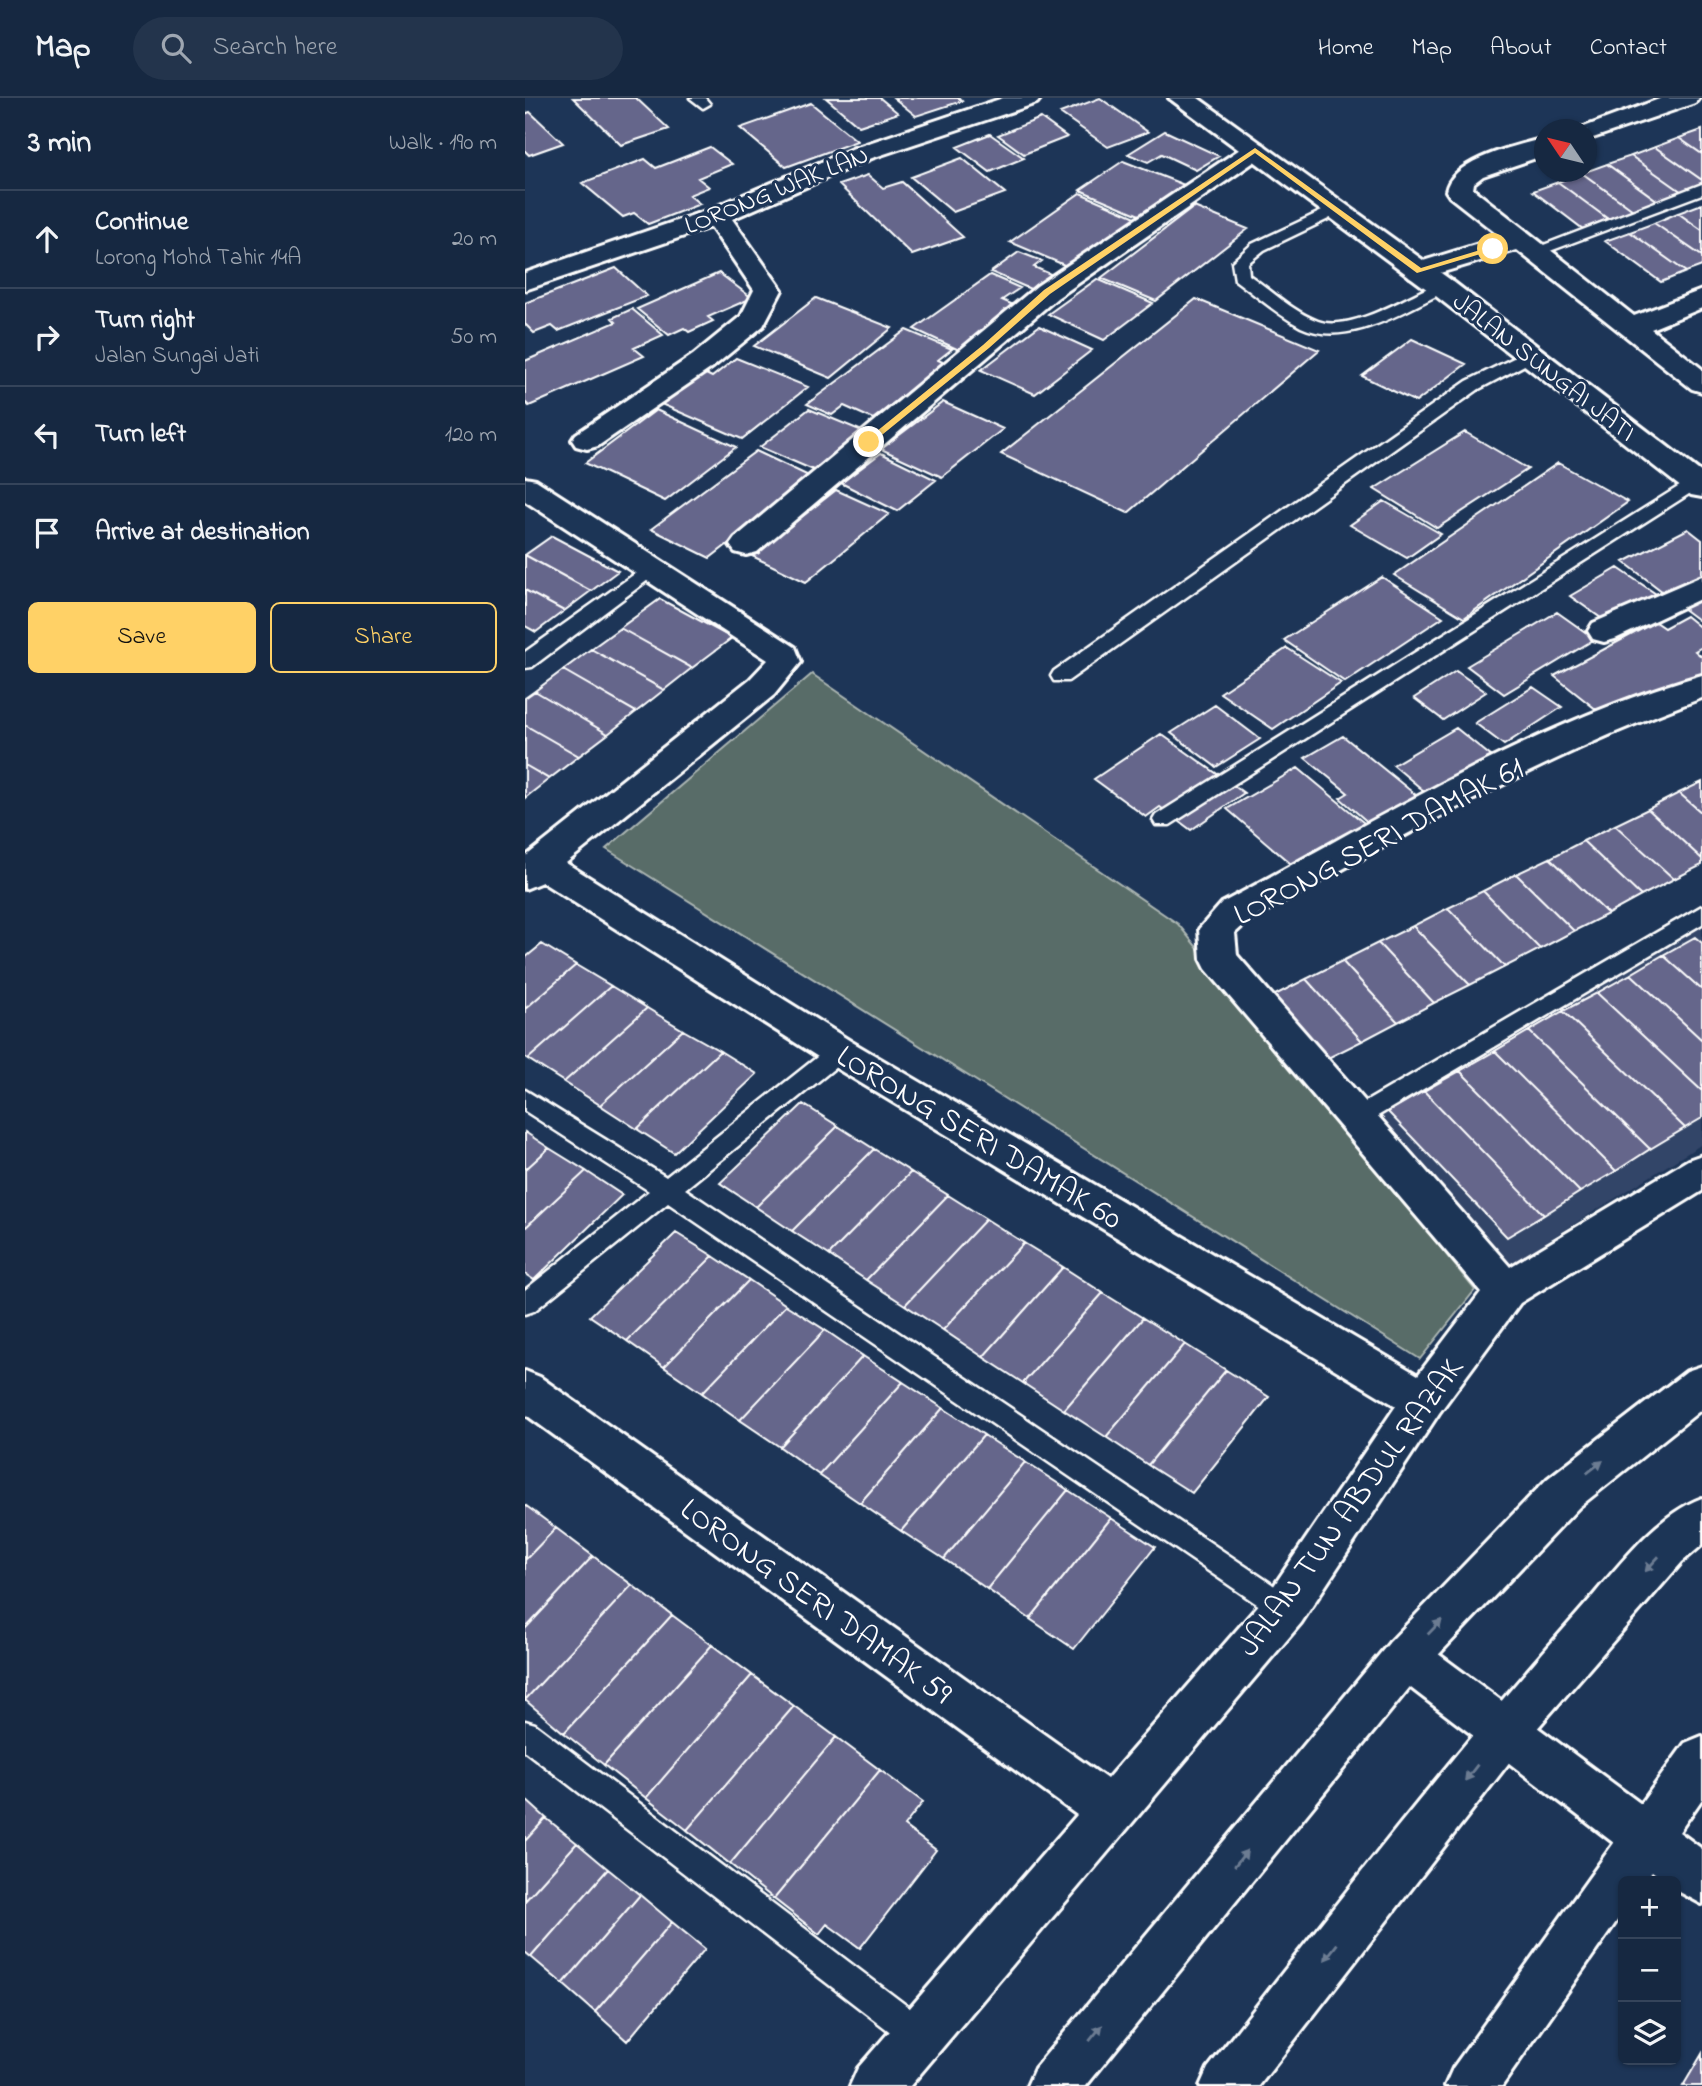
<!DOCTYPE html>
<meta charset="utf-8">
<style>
body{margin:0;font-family:"Indie Flower",sans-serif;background:#23344c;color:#f1f3f6}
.controls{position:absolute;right:21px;bottom:21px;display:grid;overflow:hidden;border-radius:10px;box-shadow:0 2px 5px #0004}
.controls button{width:63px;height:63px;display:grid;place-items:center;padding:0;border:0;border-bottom:2px solid #35445a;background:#162841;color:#f1f3f6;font:35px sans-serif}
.compass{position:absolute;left:1009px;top:21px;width:63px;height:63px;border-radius:50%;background:#162841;box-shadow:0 2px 5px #0004;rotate:305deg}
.stop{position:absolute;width:21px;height:21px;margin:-16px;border:5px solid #ffd166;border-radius:50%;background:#fff}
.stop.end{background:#ffd166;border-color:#fff;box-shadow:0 2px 7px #0008}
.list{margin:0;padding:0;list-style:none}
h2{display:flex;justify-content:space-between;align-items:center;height:91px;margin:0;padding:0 28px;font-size:30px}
h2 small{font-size:23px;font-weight:400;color:#9ea6b1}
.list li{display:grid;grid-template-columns:46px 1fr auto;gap:21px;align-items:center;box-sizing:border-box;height:98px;padding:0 28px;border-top:2px solid #35445a}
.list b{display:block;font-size:26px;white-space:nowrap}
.list p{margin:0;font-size:23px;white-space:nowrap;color:#9ea6b1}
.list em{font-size:23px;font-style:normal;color:#9ea6b1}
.actions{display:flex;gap:14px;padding:21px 28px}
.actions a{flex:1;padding:16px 0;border:2px solid #ffd166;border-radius:10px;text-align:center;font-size:24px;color:#ffd166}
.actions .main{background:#ffd166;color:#111}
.icon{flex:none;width:38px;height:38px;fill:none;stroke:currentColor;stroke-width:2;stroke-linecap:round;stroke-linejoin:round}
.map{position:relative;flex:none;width:1177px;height:1988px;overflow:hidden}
header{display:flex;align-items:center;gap:42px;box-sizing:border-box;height:98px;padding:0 35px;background:#162841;border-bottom:2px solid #35445a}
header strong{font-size:33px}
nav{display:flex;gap:38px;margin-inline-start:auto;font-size:24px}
.search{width:490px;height:63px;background:#23344c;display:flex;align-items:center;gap:18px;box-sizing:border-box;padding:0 24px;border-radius:38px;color:#9ea6b1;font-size:26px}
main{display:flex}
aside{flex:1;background:#162841}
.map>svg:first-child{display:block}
</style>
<header>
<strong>Map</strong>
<div class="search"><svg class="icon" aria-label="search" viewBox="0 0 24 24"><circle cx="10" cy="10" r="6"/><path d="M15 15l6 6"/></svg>Search here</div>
<nav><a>Home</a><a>Map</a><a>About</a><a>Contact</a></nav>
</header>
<main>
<aside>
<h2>3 min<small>Walk · 190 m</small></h2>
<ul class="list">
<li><svg class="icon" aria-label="ahead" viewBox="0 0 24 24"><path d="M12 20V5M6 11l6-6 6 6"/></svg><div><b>Continue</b><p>Lorong Mohd Tahir 14A</p></div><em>20 m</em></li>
<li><svg class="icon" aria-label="right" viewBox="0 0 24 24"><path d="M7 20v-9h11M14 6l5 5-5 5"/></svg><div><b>Turn right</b><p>Jalan Sungai Jati</p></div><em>50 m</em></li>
<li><svg class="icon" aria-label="left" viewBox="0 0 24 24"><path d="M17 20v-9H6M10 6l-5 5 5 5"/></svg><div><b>Turn left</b></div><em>120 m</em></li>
<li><svg class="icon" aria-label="arrive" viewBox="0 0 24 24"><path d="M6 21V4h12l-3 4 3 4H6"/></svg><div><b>Arrive at destination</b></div></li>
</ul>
<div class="actions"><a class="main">Save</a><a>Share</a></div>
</aside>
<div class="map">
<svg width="1177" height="1988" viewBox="0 0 1177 1988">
<rect width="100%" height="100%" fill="#1d3557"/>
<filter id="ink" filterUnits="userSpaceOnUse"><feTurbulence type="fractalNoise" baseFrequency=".0143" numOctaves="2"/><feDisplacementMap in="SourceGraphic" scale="14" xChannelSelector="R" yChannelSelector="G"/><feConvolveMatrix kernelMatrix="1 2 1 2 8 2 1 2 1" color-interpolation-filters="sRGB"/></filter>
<g filter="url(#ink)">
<path fill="#334467" d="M1177 829V1046L980 1169 852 1020Z"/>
<path fill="#586c67" stroke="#acb6b3" stroke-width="2" d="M287 576 653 826 950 1192 895 1261 81 751Z"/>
<path fill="#65668b" stroke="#fff" stroke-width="2" d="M48 0H111L144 31 96 47Z
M301 0H355L373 15 334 28Z
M369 0H434L437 3 391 18Z
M575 0 623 34 583 49 535 15Z
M286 5 332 43 261 69 215 30Z
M5 14 38 45 4 57 0 53V16Z
M516 20 542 39 499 56 473 37Z
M1177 32V56L1154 40Z
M640 33 694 58 671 72 637 56 623 64 603 56Z
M465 36 499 60 465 74 432 49Z
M1154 40 1177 56V82L1130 49Z
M185 49 207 66 173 80 184 89 164 97 175 106 123 126 109 115 98 119 57 85 120 61 131 70Z
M1130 49 1177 82V87L1157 94 1106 58Z
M1106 58 1157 94 1133 103 1082 66Z
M437 60 480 95 428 114 386 79Z
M598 63 662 88 619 119 555 92Z
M1082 66 1133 103 1108 112 1057 75Z
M1057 75 1108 112 1083 121 1033 84Z
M343 77 358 90 377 84 438 139 387 157 314 87Z
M1033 84 1083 121 1058 131 1008 93Z
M555 95 613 120 544 169 485 144Z
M1177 106V132L1153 115Z
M669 109 723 131 631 203 576 180Z
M1153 115 1177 132V158L1129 125Z
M1129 125 1177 158V168L1161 174 1105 134Z
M1105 134 1161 174 1136 184 1080 143Z
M494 154 517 163 509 169 530 178 510 193 466 174Z
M91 170 122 198 33 233 27 228 9 235 0 226V205Z
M194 175 227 200 183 219 188 223 164 234 159 230 144 237 112 211Z
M465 177 495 190 477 202 493 209 434 252 389 231Z
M572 181 628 205 579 242 523 216Z
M291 200 367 230 306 280 229 248Z
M671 201 794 252 603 415 476 356Z
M107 211 138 237 109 250 119 258 4 308 0 304V263L91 224 87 220Z
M514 228 567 252 510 296 456 272Z
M381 232 427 251 413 262 420 265 348 321 319 308 307 317 282 306Z
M887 241 941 266 891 304 837 278Z
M211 260 283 289 217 341 136 306 177 274 187 279Z
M418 304 478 331 417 379 356 351Z
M284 311 342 335 293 374 235 349Z
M131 312 211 349 140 403 60 365Z
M940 334 1003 371 912 430 849 391Z
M231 353 288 380 185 460 126 431Z
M356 355 411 382 372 413 316 385Z
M1033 365 1103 404 939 520 869 477Z
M311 392 364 416 281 484 227 458Z
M859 403 916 436 882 460 825 427Z
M1163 431 1177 442V478L1142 497 1099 464Z
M27 438 93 473 66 493 0 457Z
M0 457 66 493 39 513 0 492Z
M1093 470 1131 496 1083 525 1045 498Z
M857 479 918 519 820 584 759 542Z
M0 492 39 513 11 534 0 528Z
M1177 500V525L1157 510Z
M135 501 207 540 167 570 95 530Z
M1032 514 1070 541 979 596 942 568Z
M1161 518 1177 531V549L1170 553 1177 559V578L1082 620 1029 578 1130 524 1139 530Z
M95 530 167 570 139 592 66 551Z
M762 550 816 585 748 631 695 595Z
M66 551 139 592 111 614 38 572Z
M38 572 111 614 83 636 10 593Z
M931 573 961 594 918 622 889 600Z
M1008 589 1037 609 979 647 950 625Z
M10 593 83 636 54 658 0 627V600Z
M690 607 735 641 691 669 646 635Z
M0 627 54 658 24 681 0 667Z
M931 630 977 667 905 698 868 667Z
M636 636 719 695 666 732 635 709 621 719 569 681Z
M818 638 902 706 854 734 815 700 823 695 780 660Z
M0 667 24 681 0 700Z
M773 670 844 729 773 772 702 711Z
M1177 684V715L1154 695Z
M1154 695 1177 715V761L1123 711Z
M1123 711 1177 761V767L1149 781 1090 727Z
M1090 727 1149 781 1116 798 1058 743Z
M1058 743 1116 798 1083 816 1025 760Z
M1025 760 1083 816 1049 833 991 776Z
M991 776 1049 833 1015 851 958 793Z
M958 793 1015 851 980 869 923 810Z
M923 810 980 869 945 887 888 828Z
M888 828 945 887 909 905 853 845Z
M1170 839 1177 845V892L1138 857Z
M853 845 909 905 873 924 817 863Z
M17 846 51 867 0 911V860Z
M1138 857 1177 892V942L1106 876Z
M817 863 873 924 837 943 781 881Z
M51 867 86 888 3 961 0 959V911Z
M1106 876 1177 942V993L1072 895Z
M781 881 837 943 799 962 744 900Z
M86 888 122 910 39 984 3 961Z
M1072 895 1177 993V1020L1160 1030 1038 913Z
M122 910 158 932 75 1007 39 984Z
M1038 913 1160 1030 1125 1051 1004 933Z
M158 932 195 953 112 1031 75 1007Z
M1004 933 1125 1051 1091 1073 970 953Z
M195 953 232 976 149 1055 112 1031Z
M970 953 1091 1073 1055 1094 935 973Z
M935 973 1055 1094 1019 1117 899 993Z
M899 993 1019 1117 982 1139 863 1014Z
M278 1006 313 1028 231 1109 195 1085Z
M313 1028 349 1051 267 1133 231 1109Z
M0 1034 24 1050 0 1072Z
M24 1050 61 1073 0 1130V1072Z
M349 1051 386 1074 304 1157 267 1133Z
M61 1073 97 1097 9 1182 0 1176V1130Z
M386 1074 423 1097 341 1182 304 1157Z
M423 1097 461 1121 380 1207 341 1182Z
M461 1121 499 1145 418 1232 380 1207Z
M151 1135 188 1158 102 1243 65 1218Z
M499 1145 538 1169 458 1259 418 1232Z
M188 1158 224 1182 139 1269 102 1243Z
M538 1169 578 1195 498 1285 458 1259Z
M224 1182 261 1207 177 1295 139 1269Z
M578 1195 618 1220 539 1312 498 1285Z
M261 1207 300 1232 215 1322 177 1295Z
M618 1220 660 1246 581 1339 539 1312Z
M300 1232 338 1258 255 1349 215 1322Z
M660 1246 701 1272 623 1367 581 1339Z
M338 1258 378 1284 294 1377 255 1349Z
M701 1272 744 1299 667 1395 623 1367Z
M378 1284 418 1310 335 1405 294 1377Z
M418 1310 459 1337 376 1433 335 1405Z
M459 1337 500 1364 419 1461 376 1433Z
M500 1364 543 1392 462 1491 419 1461Z
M543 1392 586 1420 505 1521 462 1491Z
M0 1407 31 1430 0 1462Z
M586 1420 630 1449 549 1551 505 1521Z
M31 1430 68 1458 0 1531V1462Z
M68 1458 107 1487 0 1602V1531Z
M107 1487 147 1517 39 1635 0 1602Z
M147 1517 187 1547 79 1667 39 1635Z
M187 1547 227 1577 121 1700 79 1667Z
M227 1577 269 1608 162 1732 121 1700Z
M269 1608 311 1639 205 1766 162 1732Z
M311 1639 355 1672 249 1801 205 1766Z
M355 1672 398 1704 379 1728 411 1752 335 1850 302 1826 294 1836 249 1801Z
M0 1701 21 1720 0 1743Z
M21 1720 52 1745 0 1803V1743Z
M52 1745 83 1771 6 1859 0 1854V1803Z
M83 1771 115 1797 38 1886 6 1859Z
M115 1797 147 1824 70 1914 38 1886Z
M147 1824 180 1851 102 1943 70 1914Z
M1177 1956V1988H1158Z"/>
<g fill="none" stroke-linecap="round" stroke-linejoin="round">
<g stroke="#fff" stroke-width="5">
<path id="lane" d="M165 0H180L185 6 178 10Z
M1177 86V96L1017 156H1005L1003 153Z
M812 106 818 108V114L739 152 723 165 724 177C746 192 768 214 793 223 824 235 882 199 911 186H923V192C881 212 823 251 776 229 753 217 732 198 710 182L707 164 727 146Z
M1005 252 1013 257 1011 261 954 291 543 583H529L526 578 529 573 942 283Z
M1169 379 1175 381V389L645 727H631L628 722 631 717Z
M128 463 137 469 135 473 7 569 0 570V554Z
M1177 808V826L839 1026 831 1029 823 1026 820 1020 823 1014Z
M314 945 322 948 325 954 322 960 160 1091 769 1501 773 1510 769 1519 760 1522 751 1519 143 1105 9 1213 0 1216V1192L124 1093 0 1013V992L141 1079 306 948Z
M0 1623 10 1626 407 1927 411 1938 407 1949 396 1953 385 1949 0 1653Z"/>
</g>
<g stroke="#fff" stroke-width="6">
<path id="street" d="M478 0H516L512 5 347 60 207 121 257 192 238 228 188 269 73 348 62 351 51 348 47 342 51 336 168 257 216 218 229 192 186 129 0 192V175L183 112 329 50Z
M1137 0H1174L1170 5 1071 39 1062 42V32H1051Z
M1020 40V57L958 78 949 85 948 91 1109 218 1177 192V210L1126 231 1177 271V294L1167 291 992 152 895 181 885 179 881 173 885 167 976 139 925 99 921 93C927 61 991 48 1020 40Z
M730 44 739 47 743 52 739 57 532 200 232 454 221 457 210 454 205 447 210 440 512 188 721 47Z
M0 380 11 382 270 549 276 564 249 597 41 765 327 944 893 1277 956 1194 681 871 676 861 674 831 697 805C848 724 1012 623 1177 577V600C1017 658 871 742 723 823L710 835 712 857 985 1169 1163 1062 1177 1057V1093L995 1205 914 1315 776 1525 385 1988H325L333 1970 552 1717 0 1316V1273L15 1279 582 1681 744 1495 871 1308 301 964 17 784 0 791V759L225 581 243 562 0 403Z
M1177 478V500L1090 541 1079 544 1068 541 1063 533 1068 525Z
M881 1537 897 1544 1116 1706 1160 1645 1177 1638V1701L1154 1734 1177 1751V1806L1151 1792V1783H1140L1127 1773 1120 1783H1098V1814L977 1988H920L928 1970 1089 1745 865 1574 858 1559 865 1544Z"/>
</g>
<g stroke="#fff" stroke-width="6">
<path id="secondary" d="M644 0H673L927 183 1177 375V399L1166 397 907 195Z
M1177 1268V1311L1054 1409 897 1574 561 1988H502L510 1970 865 1544 1022 1381 1162 1273Z
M1177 1400V1447L1157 1464 996 1649 734 1988H675L683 1970C804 1816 923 1660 1054 1514 1089 1475 1127 1419 1177 1400Z"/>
</g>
<use href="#lane" fill="#1d3557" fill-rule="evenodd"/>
<use href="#street" fill="#1d3557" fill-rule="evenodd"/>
<use href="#secondary" fill="#1d3557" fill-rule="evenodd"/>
</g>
<defs><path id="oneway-solid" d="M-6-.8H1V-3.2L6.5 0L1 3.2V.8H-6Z" transform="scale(1.75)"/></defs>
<g fill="#6c7c92">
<use href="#oneway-solid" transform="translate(1070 1369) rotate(-38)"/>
<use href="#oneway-solid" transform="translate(1127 1466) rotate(132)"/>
<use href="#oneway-solid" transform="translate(910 1529) rotate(-46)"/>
<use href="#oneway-solid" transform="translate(946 1675) rotate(128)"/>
<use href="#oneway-solid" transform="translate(716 1760) rotate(-51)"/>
<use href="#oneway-solid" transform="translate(806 1854) rotate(128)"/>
<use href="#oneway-solid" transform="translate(571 1935) rotate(-51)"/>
</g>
</g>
<path fill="#ffd166" d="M730 50 896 170 965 149 972 151 892 175 730 55 525 196 464 250 347 345H341V342L458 247 519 192Z"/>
<g text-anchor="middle" stroke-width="6" stroke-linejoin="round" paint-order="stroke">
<g font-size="26" fill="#fff" stroke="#1d3557">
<text transform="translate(251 91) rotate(-22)" y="9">LORONG WAK LAN</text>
<text transform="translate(1020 268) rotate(38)" y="9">JALAN SUNGAI JATI</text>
</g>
<g font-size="32" fill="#fff" stroke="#1d3557">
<text transform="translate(853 742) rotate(-28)" y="11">LORONG SERI DAMAK 61</text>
<text transform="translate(455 1038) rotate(31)" y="11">LORONG SERI DAMAK 60</text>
<text transform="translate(824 1408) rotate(-54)" y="11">JALAN TUN ABDUL RAZAK</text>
<text transform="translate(292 1502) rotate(36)" y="11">LORONG SERI DAMAK 59</text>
</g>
</g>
</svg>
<div class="controls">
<button>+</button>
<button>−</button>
<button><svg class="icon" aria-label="layers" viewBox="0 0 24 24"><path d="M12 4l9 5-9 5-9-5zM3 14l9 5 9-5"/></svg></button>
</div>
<svg class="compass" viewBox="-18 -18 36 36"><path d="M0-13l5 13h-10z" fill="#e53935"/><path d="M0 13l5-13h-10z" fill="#9ea6b1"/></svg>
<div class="stop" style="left:968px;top:151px"></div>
<div class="stop end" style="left:344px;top:344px"></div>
</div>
</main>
